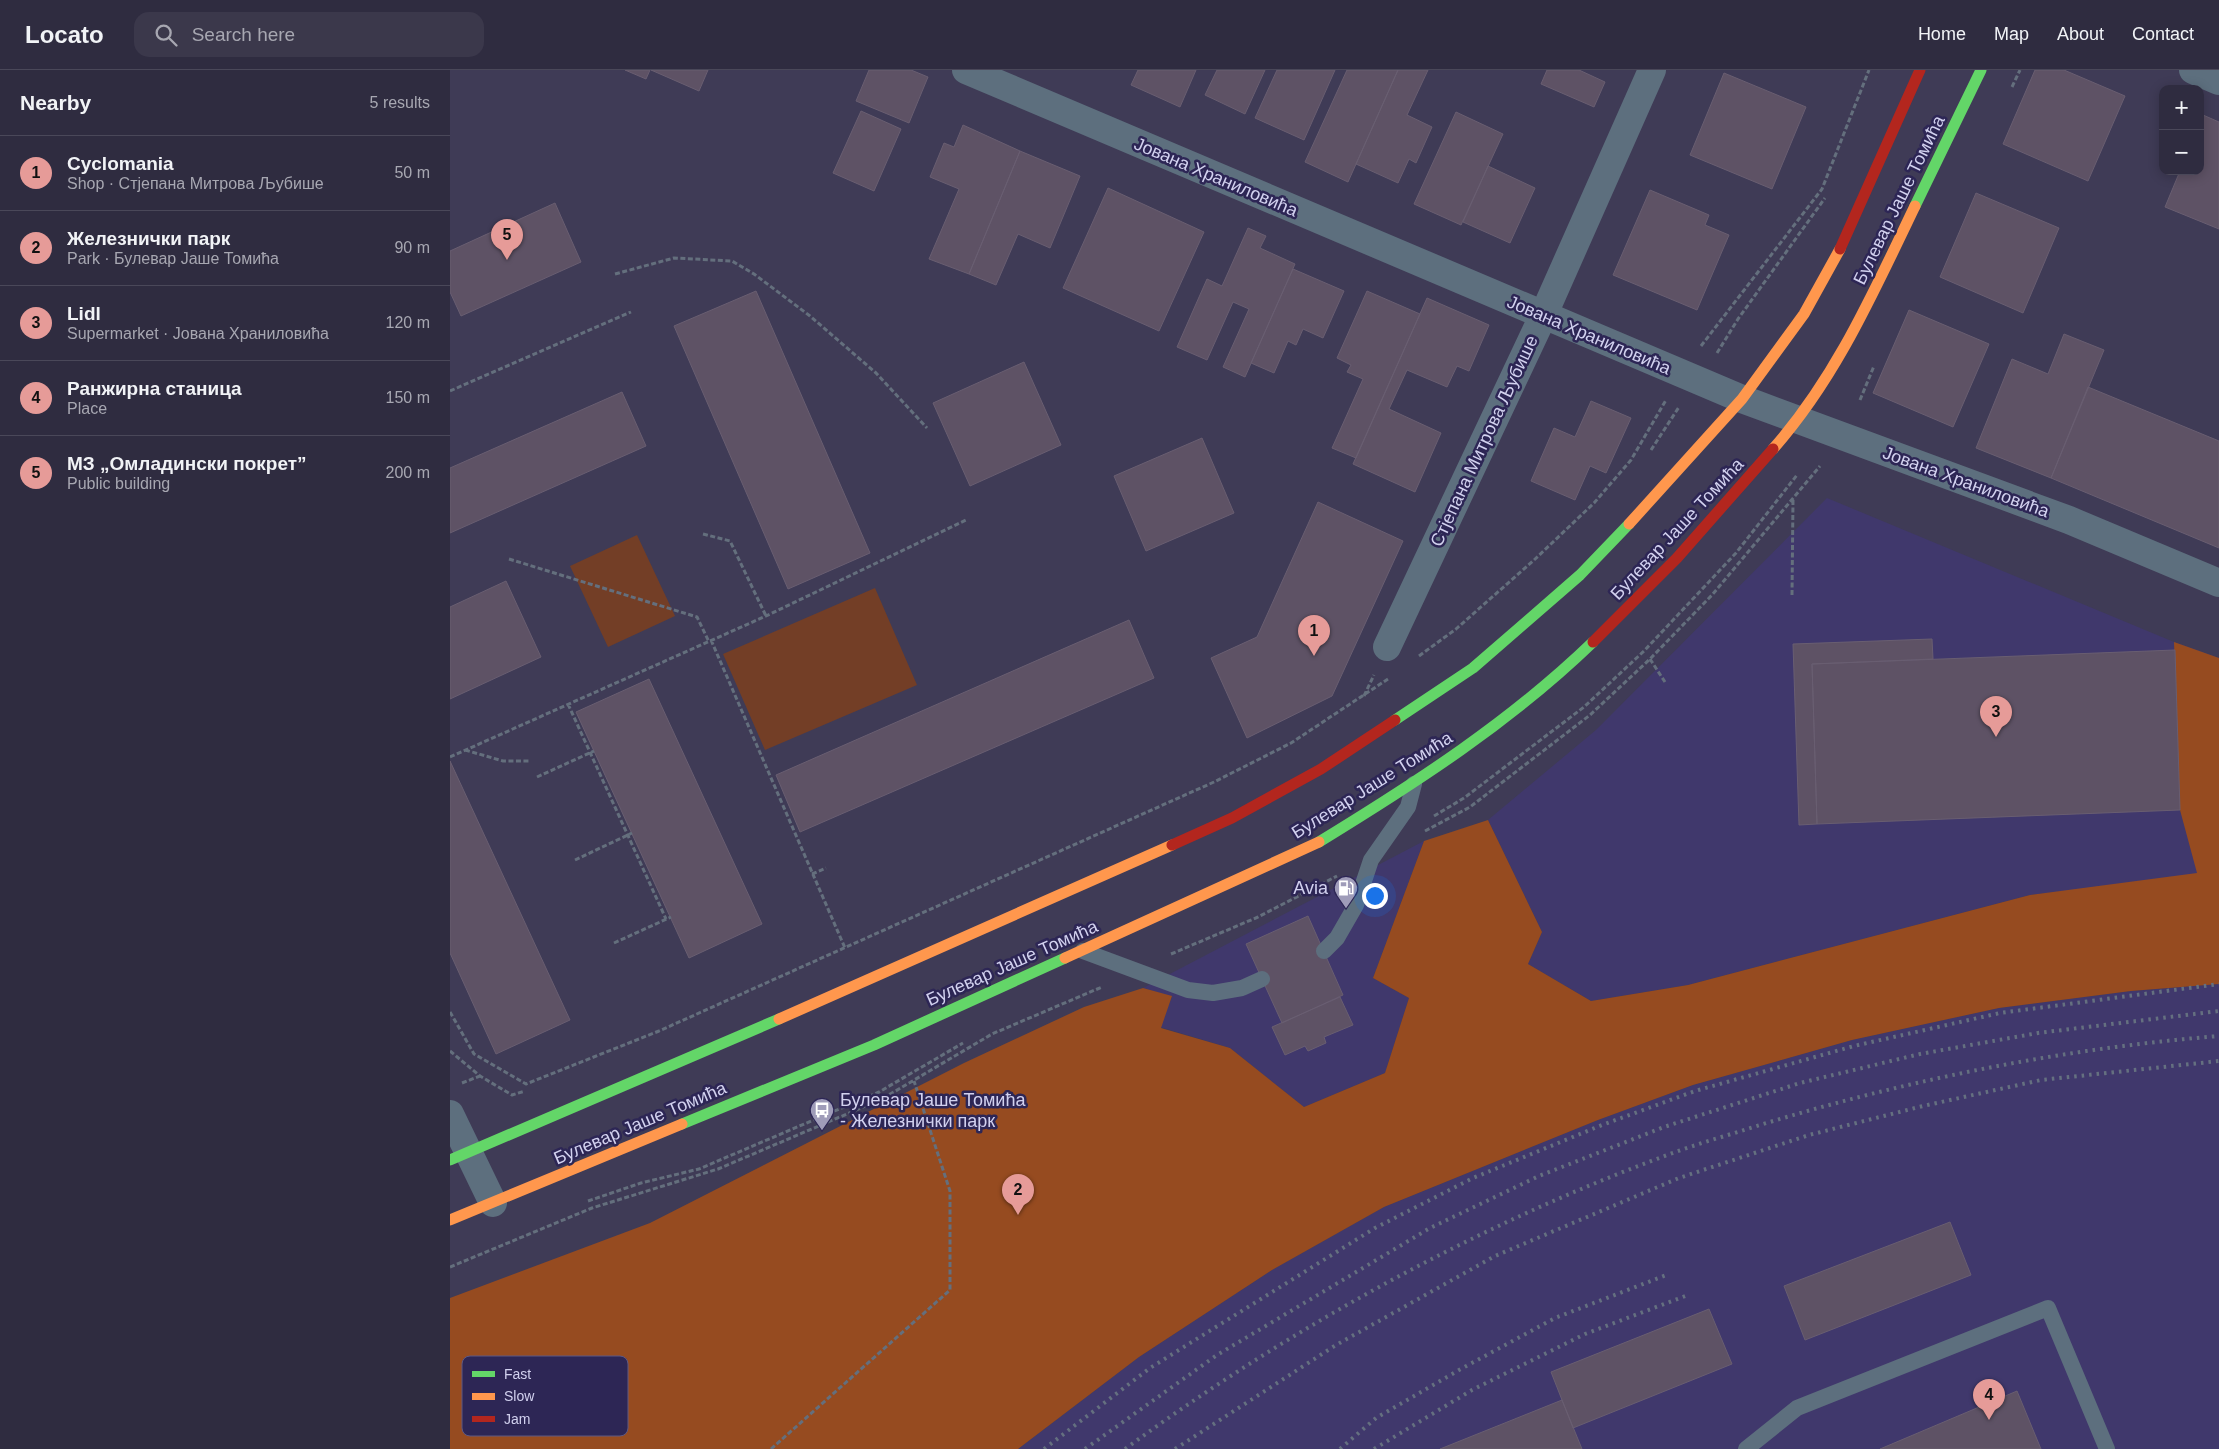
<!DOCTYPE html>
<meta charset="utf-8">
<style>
body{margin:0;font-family:Helvetica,sans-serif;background:#3b384b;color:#f1f3f6}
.controls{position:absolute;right:15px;top:15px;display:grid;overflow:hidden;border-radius:10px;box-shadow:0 2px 12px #0003}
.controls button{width:45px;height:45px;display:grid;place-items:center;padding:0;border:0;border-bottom:1px solid #4a4859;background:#2f2c40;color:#f1f3f6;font:25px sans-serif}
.you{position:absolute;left:924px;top:825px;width:18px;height:18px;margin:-12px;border:4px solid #fff;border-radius:50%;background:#1a73e8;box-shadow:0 0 0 8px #1a73e833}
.badge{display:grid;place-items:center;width:32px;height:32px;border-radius:50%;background:#e69b98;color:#111;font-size:16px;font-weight:700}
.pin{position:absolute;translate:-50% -41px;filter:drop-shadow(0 1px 2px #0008)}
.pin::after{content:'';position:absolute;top:26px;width:18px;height:15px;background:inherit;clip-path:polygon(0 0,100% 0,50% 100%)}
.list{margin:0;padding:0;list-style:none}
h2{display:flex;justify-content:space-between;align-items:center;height:65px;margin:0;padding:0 20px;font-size:21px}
h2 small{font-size:16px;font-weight:400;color:#a7a7b1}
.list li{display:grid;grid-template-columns:32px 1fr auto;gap:15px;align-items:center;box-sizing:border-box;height:75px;padding:0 20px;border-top:1px solid #4a4859}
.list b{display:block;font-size:19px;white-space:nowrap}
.list p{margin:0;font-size:16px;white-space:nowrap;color:#a7a7b1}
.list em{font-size:16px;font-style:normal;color:#a7a7b1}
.icon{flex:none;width:28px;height:28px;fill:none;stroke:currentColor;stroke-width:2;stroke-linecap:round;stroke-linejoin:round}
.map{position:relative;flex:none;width:1769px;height:1379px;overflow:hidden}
header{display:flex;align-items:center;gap:30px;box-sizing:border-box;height:70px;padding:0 25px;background:#2f2c40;border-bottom:1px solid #4a4859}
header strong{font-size:24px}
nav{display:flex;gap:28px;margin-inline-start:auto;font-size:18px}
.search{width:350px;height:45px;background:#3b384b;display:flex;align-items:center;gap:12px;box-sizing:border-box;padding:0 18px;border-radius:15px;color:#a7a7b1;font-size:19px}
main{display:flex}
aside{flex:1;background:#2f2c40}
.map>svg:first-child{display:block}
</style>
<header>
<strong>Locato</strong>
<div class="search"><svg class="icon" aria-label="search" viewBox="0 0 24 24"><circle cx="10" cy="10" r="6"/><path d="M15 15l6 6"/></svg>Search here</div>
<nav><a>Home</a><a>Map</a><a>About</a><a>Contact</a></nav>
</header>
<main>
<aside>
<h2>Nearby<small>5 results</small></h2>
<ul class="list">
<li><span class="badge">1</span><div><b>Cyclomania</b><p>Shop · Стјепана Митрова Љубише</p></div><em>50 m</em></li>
<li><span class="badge">2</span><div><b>Железнички парк</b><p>Park · Булевар Јаше Томића</p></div><em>90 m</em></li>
<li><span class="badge">3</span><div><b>Lidl</b><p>Supermarket · Јована Храниловића</p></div><em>120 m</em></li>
<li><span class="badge">4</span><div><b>Ранжирна станица</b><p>Place</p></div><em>150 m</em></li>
<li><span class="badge">5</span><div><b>МЗ „Омладински покрет”</b><p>Public building</p></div><em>200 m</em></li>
</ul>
</aside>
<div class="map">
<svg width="1769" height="1379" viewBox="0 0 1769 1379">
<rect width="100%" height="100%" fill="#3f3b56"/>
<path fill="#40386c" d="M1377 428 1724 572 1769 588V806L1580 825 1238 915 1141 931 1078 894 1092 862 1038 750 1146 660Z
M974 771 923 908 959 928 935 1003 854 1037 780 978 710 957 722 927 693 918Z
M1769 914V1379H568L689 1287 822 1200 934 1137 1148 1050 1243 1015 1402 970 1549 938 1681 921Z"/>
<path fill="#733e26" d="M187 465 225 546 158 577 120 496Z
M425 518 467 615 315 680 273 584Z"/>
<path fill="#964b20" d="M1724 572 1769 588V914L1681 921 1549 938 1402 970 1243 1015 1148 1050 934 1137 822 1200 689 1287 568 1379H0V1228L200 1153 514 993 634 937 693 918 722 926 711 958 780 978 854 1037 935 1003 959 928 923 908 974 771 1038 750 1092 862 1078 894 1141 931 1238 915 1580 825 1747 803 1730 740Z"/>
<path fill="#5e5265" stroke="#695e71" d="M175 0H200L196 9Z
M201 0H258L249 21Z
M419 0H461L478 7 459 53 406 31Z
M688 0H746L730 37 681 15Z
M767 0H815L795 44 755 25Z
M827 0H885L854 70 805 48Z
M897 0H948L898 112 855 92Z
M948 0H978L957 45 982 57 966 93 959 89 948 113 906 94Z
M1097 0H1129L1155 12 1144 37 1091 14Z
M1585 0H1614L1675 26 1638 111 1553 74Z
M1274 3 1356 37 1322 119 1240 85Z
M411 41 451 59 424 121 383 103Z
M1006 42 1053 64 1011 155 964 134Z
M1753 45 1769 52V159L1715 137 1730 101H1750V52Z
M513 55 570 81 519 204 479 189 509 119 480 107 494 73 504 77Z
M570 81 630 106 600 178 568 164 546 215 519 204Z
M1038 96 1085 118 1060 173 1013 152Z
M658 118 754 162 709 261 613 218Z
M1200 120 1259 145 1255 155 1279 165 1247 240 1163 205Z
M1526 123 1609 158 1573 243 1490 207Z
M105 133 131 192 11 246 0 222V181Z
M798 158 816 166 810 178 845 194 795 307 773 297 799 239 783 232 757 290 727 277 757 209 772 216Z
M843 199 894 221 873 268 853 259 846 275 838 271 824 303 801 293Z
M306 221 420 483 338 519 224 256Z
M917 221 970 244 906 388 882 378 913 309 897 302 901 295 887 288Z
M977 228 1039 255 1019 301 1007 296 997 317 957 300 939 339 991 363 965 422 903 394Z
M1459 240 1539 274 1503 357 1423 323Z
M1614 264 1654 280 1601 408 1526 378 1562 289 1598 304Z
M574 292 611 375 520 416 483 333Z
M1638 317 1769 371V478L1601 408Z
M172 322 196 376 0 463V398Z
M1141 331 1181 348 1156 403 1140 396 1125 430 1081 411 1104 358 1125 367Z
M752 368 784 443 696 481 664 406Z
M868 432 953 471 882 626 797 668 761 588 807 567Z
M56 511 91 587 0 629V537Z
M679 550 704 608 350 762 326 705Z
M1482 569 1483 589 1362 594 1367 754 1349 755 1343 574Z
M1725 580 1730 740 1367 754 1362 594Z
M199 609 312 854 239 888 126 642Z
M0 691 120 950 46 984 0 883Z
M858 846 893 925 832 953 796 874Z
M890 927 903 955 874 967 876 973 858 981 855 976 835 985 822 957Z
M1500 1152 1521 1205 1355 1270 1334 1216Z
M1259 1239 1282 1294 1123 1358 1101 1302Z
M1567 1321 1591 1379H1430Z
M1112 1330 1132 1379H990Z"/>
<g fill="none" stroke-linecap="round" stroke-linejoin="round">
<path stroke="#646f7d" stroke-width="3" stroke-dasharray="5 2.5" stroke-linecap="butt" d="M1562 17 1570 0
M165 204 224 188 282 191 304 204 360 246 426 303 477 358
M1251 276 1372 119 1419 0
M1267 283 1288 249 1375 128
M0 321 181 242
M1410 330 1424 296
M1201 380 1229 337
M253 464 280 471 316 546
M59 489 247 547 259 572
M1342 525 1343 430
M261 570 395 878
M969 586 1006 559 1083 491 1144 433 1181 390 1216 330
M1200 589 1215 612
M914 626 924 605
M118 634 216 849
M15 680 53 691H80
M0 687 316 546 516 450
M87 707 144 681
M984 746 1014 728 1134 637 1194 581 1286 483 1347 405
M975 761 1020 737 1140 645 1200 589 1262 525 1370 396
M125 790 182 763
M362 804 376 798
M164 873 221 847
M721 884 808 847 887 806
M0 942 24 984 76 1014 209 961 764 712 841 673 938 609
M0 981 30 1006 62 1025 75 1021
M12 1013 30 1006
M138 1131 191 1113 249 1099 429 1022 513 973
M0 1197 142 1138 268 1099 432 1029 542 964 652 917
M321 1379 500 1220V1121L464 1011"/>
<path stroke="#5d6f7e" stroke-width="16" d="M633 881 738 920 763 923 792 918 812 909
M874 881 887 868 906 835 921 790 958 737 964 714
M1296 1379 1347 1338 1598 1238 1657 1379"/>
<path stroke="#5d6f7e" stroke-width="28" d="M516 0 1292 329 1619 450 1769 513
M1743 0 1769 11
M937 577 1093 246 1202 0
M0 1044 43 1133"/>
<path stroke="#63d668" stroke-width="11" d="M1465 136 1531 0
M945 650 1023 598 1130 505 1179 454
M869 772C967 712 1060 652 1143 572
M232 1054 424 975 615 888
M0 1090 329 949"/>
<path stroke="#ff974d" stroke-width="11" d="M1323 379C1386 308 1424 221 1465 136
M1179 454 1292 329 1354 244 1390 179
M615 888 869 772
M329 949 722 775
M0 1150 232 1054"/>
<path stroke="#b3261e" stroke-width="11" d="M1390 179 1470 0
M1143 572 1227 488 1323 379
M722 775 782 748 871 699 945 650"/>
<path stroke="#657080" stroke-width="4" stroke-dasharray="2.5 5" stroke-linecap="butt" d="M594 1379 700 1298 925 1158 1023 1108 1152 1055 1245 1021 1404 976 1550 943 1769 914
M635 1379 767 1285 980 1158 1089 1106 1214 1057 1350 1013 1470 984 1588 963 1769 941
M675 1379C839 1259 1021 1158 1212 1087 1240 1076 1269 1068 1297 1059 1451 1011 1608 979 1769 966
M725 1379 886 1275 1045 1186 1229 1108 1359 1065 1473 1036 1591 1010 1769 991
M890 1379 926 1348 1009 1300 1105 1248 1219 1204
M924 1379 1022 1320 1135 1264 1238 1225"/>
</g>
<defs>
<g id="fuel-pin" transform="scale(1.25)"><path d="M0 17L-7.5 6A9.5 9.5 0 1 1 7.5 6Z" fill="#9f9cb9" stroke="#2d2655"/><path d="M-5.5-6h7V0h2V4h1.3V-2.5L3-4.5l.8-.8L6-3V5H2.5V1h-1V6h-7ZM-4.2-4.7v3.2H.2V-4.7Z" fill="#fff"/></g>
<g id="bus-pin" transform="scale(1.25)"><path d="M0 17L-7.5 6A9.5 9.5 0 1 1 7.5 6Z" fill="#9f9cb9" stroke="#2d2655"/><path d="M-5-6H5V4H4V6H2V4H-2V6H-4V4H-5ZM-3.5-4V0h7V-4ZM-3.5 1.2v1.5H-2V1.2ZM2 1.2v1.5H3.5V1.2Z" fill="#fff"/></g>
</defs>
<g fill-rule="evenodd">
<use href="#fuel-pin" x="896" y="818"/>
<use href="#bus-pin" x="372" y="1040"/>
</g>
<g text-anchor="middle" stroke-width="5" stroke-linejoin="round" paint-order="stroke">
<g font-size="18" fill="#d2d1ef" stroke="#2d2655">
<text transform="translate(766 107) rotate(23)" y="6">Јована Храниловића</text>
<text transform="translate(1449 130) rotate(-64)" y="6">Булевар Јаше Томића</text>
<text transform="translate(1139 265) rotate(23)" y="6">Јована Храниловића</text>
<text transform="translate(1034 371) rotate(-65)" y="6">Стјепана Митрова Љубише</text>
<text transform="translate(1516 412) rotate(20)" y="6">Јована Храниловића</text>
<text transform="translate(1227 459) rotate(-47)" y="6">Булевар Јаше Томића</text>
<text transform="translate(922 715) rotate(-32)" y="6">Булевар Јаше Томића</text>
<text transform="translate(562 893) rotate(-24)" y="6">Булевар Јаше Томића</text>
<text transform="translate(190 1053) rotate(-23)" y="6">Булевар Јаше Томића</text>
</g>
<g font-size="18" fill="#d2d1ef" stroke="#2d2655" text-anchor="end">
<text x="878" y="824">Avia</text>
<text x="390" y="1036" text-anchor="start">Булевар Јаше Томића<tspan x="390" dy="21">- Железнички парк</tspan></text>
</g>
</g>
<rect x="12" y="1286" width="166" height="80" rx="8" fill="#2d2655" stroke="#5f5983" stroke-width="1"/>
<rect x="22" y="1301" width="23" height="6" fill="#63d668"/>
<rect x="22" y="1323" width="23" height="7" fill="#ff974d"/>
<rect x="22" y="1346" width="23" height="6" fill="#b3261e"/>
<g font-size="14" fill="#d2d1ef">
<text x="54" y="1309">Fast</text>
<text x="54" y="1331">Slow</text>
<text x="54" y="1354">Jam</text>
</g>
</svg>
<div class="controls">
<button>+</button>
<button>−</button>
</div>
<div class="you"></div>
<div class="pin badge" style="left:864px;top:586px">1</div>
<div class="pin badge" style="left:568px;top:1145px">2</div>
<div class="pin badge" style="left:1546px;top:667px">3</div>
<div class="pin badge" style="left:1539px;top:1350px">4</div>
<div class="pin badge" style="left:57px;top:190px">5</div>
</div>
</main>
